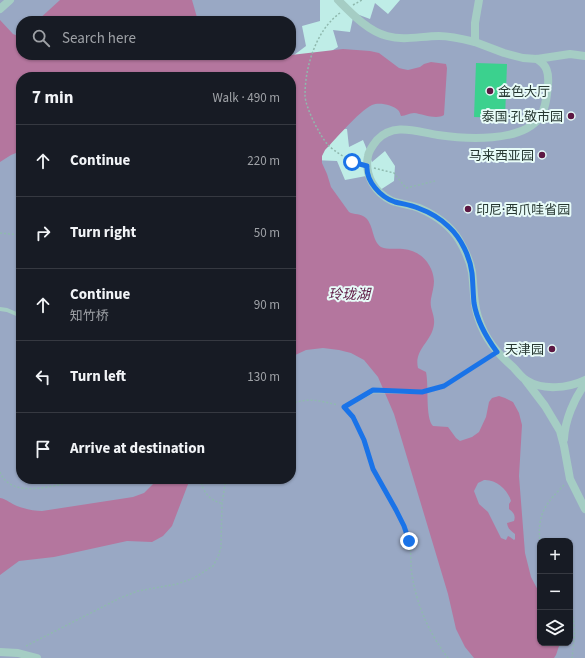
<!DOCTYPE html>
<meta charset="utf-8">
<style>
:root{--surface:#171b24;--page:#20242c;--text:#f1f3f6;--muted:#9ea1a6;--line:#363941}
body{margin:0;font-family:"Source Sans 3","Noto Sans SC",sans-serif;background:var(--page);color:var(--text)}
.controls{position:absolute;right:12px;bottom:12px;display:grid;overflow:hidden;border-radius:8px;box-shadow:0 1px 3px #0004}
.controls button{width:36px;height:36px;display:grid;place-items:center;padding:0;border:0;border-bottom:1px solid var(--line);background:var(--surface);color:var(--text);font:20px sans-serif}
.stop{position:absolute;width:12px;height:12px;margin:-9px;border:3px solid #1a73e8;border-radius:50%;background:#fff}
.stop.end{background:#1a73e8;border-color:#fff;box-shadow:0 1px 4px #0008}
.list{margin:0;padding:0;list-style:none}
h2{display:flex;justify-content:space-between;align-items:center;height:52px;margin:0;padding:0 16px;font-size:17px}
h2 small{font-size:13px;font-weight:400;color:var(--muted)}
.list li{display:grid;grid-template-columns:26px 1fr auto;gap:12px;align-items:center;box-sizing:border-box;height:72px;padding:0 16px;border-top:1px solid var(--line)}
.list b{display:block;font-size:15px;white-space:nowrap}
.list p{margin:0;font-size:13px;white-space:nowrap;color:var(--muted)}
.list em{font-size:13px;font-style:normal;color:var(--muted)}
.icon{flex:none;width:22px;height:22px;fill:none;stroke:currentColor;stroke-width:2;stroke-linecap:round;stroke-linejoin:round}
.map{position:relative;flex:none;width:585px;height:658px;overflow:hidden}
.search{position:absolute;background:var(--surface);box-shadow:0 1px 3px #0004;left:16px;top:16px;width:280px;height:44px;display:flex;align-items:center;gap:10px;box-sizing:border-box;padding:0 14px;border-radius:16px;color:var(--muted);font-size:15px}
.panel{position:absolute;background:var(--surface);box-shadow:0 1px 3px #0004;left:16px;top:72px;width:280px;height:412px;border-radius:16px}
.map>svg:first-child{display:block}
.green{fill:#99a8c4;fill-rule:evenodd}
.plaza{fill:#bfede7}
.water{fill:#b4769e;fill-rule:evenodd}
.building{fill:#3bd18e}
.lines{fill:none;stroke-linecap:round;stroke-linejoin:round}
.path{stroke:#8fb9ae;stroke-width:1.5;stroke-dasharray:2 2;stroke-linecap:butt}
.service{stroke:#a5cdc4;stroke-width:4}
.minor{stroke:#a5cdc4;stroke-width:8}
.route{stroke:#1a73e8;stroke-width:5}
.poi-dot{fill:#5d1843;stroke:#e7fbf8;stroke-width:1.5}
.labels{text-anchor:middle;stroke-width:4;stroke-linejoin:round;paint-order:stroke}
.poi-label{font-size:13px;fill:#273832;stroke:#e7fbf8;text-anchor:end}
.water-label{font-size:14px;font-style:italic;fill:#5d1843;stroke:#e7fbf8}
</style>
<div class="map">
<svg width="585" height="658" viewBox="0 0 585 658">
<rect width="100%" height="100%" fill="#daf4f0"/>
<!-- green -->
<path class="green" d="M0 0H585V658H0ZM21 21H291V55H21ZM21 77H291V479H21ZM540 541H570V643H540Z"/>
<!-- plaza -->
<path class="plaza" d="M320 0H400L388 14 375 3 370 19 354 13 350 32 333 30 338 47 323 56 327 128 347 129 349 147 363 140 372 162 385 151 395 166 394 181 377 192 366 176 345 180 337 161 313 160 291 89 298 81 286 61 306 46 302 26 320 21Z"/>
<!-- water -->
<g class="water">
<path d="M60 0H192L198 21H37Z"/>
<path d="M0 20 13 34 18 36 21 34V55H291L343 49 370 51 379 53 399 68 403 69 408 70 420 67 424 64 431 62 446 64 447 68 444 115C436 120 423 114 414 113 409 113 406 116 401 116 400 114 400 112 398 110 393 105 379 102 372 105 358 112 336 139 325 150L322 156V163L327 174 331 187 349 212C354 215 361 213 366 218 374 226 372 241 381 247 388 250 396 248 403 249 420 250 433 264 434 281 434 287 432 293 431 299 429 311 437 315 433 329 429 343 414 351 418 368L426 372C429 386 425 418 433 426L448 427 456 438 460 441 472 437 479 432 486 417 489 402 492 398 499 396 505 398 513 402 519 413 522 425 519 476 525 553 531 577 540 594V643H560L556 655 554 658H474L465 647 456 629 448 594 394 414 378 377 364 360 351 353 339 350 323 348 306 350 291 357V77H21V151L11 155 0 162ZM484 480C496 479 508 490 511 501L509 504V509C513 512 516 515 514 521L507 523C508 529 510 530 515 534V539L514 540 510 537 508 536 506 540 501 538 488 512 479 504 474 491 478 483Z"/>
<path d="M158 479H190L172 526 163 536 152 542 127 541 54 557 19 561 0 575V498C7 499 11 504 17 506 25 509 34 511 42 511L133 497 144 493Z"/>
</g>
<!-- building -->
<path class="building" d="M476 63 507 64 505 118 474 117Z"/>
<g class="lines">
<!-- path -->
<g class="path">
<path d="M353 5 362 0"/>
<path d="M340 13C316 30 305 67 305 95 305 107 320 136 328 145 335 152 350 161 359 164"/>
<path d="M374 168 394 173 406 188 435 181"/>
<path d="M0 233 21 235"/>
<path d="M291 404C309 397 320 401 338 405"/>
<path d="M348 411C363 430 364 448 373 469 383 493 401 514 408 539 412 551 410 563 412 575 417 606 429 633 448 658"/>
<path d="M0 472C1 475 3 478 5 480 22 498 63 483 84 479"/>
<path d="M200 479C203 491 209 501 222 503"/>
<path d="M540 543C537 514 545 504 565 484"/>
<path d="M570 609C577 625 574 641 572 658"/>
<path d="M26 646 120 598 138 591 177 584 194 578 213 566 218 557 221 547 222 503 226 479"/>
</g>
<!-- service -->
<g class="service">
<path d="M0 309 7 310 21 316"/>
<path d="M344 407 373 391 422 392 444 386 497 352"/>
</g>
<!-- minor -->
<g class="minor">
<path d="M338 0C352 14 368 31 387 36 404 41 421 36 439 36 451 36 463 39 475 42"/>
<path d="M479 0 475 23V42L504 53 523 58 537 59 570 54 585 56"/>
<path d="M0 9 10 0"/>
<path d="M537 59C547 65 549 73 548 85 547 95 546 108 540 117 522 143 465 139 438 135 417 132 394 122 377 140 373 145 369 150 368 156 364 175 375 193 392 201 401 204 411 205 419 208 435 215 450 225 459 240 465 250 470 261 472 272 474 287 473 302 478 317 485 339 496 352 513 367 517 371 521 377 526 380 543 391 568 388 585 380"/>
<path d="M526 381 545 406 560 431 564 446 570 479 585 509"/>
<path d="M564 439C565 420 574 399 585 384"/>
<path d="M0 652 18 653 37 658"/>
</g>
</g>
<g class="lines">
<!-- route -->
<path class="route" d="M352 162 367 166C366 181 380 197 395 202 403 204 411 205 418 208 429 212 441 219 449 227 461 238 470 257 472 273 473 283 473 293 474 303 477 321 486 337 497 352L444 386 422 392 373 390 344 407 353 417 364 440 373 469 396 510 404 526 409 541"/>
</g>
<!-- markers -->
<g class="poi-dot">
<circle cx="490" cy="91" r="4"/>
<circle cx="571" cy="116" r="4"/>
<circle cx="542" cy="155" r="4"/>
<circle cx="468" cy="209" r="4"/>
<circle cx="552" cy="349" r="4"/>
</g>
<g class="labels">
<!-- poi labels -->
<g class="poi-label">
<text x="498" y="96" text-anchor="start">金色大厅</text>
<text x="563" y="121">泰国·孔敬市园</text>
<text x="534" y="160">马来西亚园</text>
<text x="476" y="214" text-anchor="start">印尼·西爪哇省园</text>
<text x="544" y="354">天津园</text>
</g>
<!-- water labels -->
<g class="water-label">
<text x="349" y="299">玲珑湖</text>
</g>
</g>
</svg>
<div class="controls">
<button>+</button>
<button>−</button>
<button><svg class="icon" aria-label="layers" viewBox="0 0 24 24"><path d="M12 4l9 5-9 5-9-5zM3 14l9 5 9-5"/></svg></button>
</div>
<div class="stop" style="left:352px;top:162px"></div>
<div class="stop end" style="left:409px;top:541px"></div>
<div class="search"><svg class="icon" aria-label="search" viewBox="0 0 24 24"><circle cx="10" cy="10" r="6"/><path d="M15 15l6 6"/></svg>Search here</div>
<section class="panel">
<h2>7 min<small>Walk · 490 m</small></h2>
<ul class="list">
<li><svg class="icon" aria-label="ahead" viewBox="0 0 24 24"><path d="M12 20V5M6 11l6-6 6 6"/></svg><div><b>Continue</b></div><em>220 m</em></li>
<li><svg class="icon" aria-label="right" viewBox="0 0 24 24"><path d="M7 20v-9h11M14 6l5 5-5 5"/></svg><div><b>Turn right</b></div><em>50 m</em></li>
<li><svg class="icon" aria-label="ahead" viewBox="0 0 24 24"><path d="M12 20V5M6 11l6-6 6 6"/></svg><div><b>Continue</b><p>知竹桥</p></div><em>90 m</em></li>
<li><svg class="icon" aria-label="left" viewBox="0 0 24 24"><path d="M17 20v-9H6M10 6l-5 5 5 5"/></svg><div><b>Turn left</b></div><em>130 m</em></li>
<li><svg class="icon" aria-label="arrive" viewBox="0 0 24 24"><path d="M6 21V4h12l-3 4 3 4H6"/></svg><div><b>Arrive at destination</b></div></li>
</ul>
</section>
</div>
